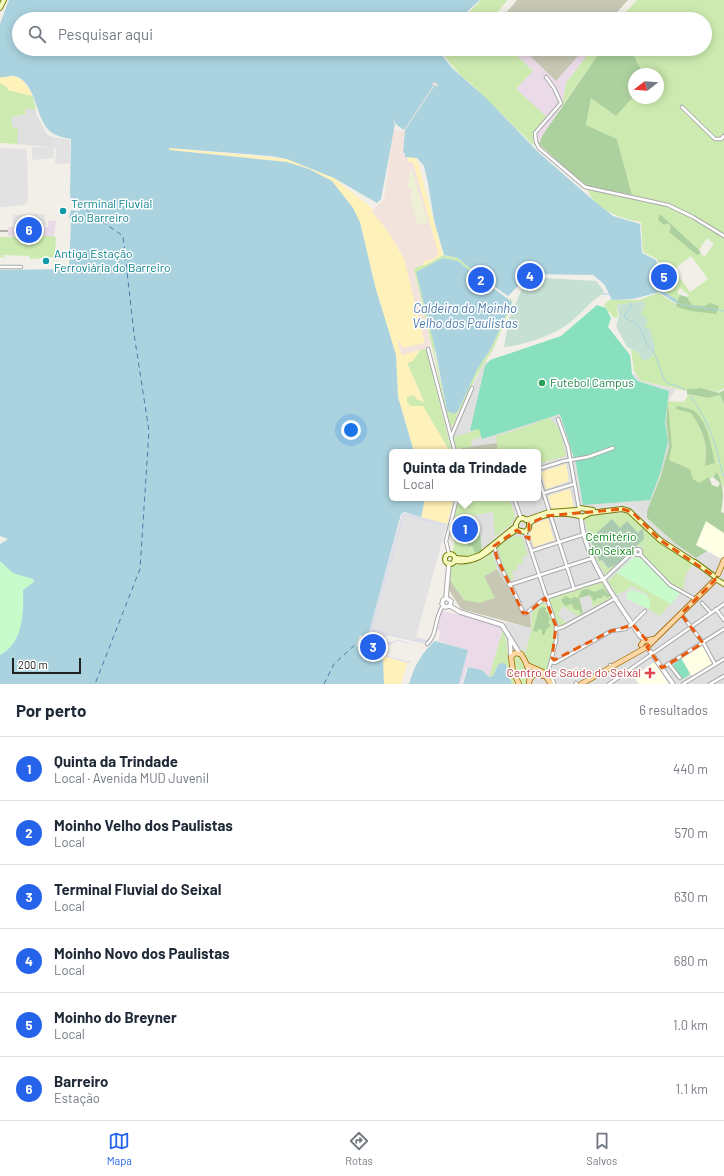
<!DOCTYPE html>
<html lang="pt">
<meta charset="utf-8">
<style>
:root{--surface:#fff;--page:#f2f2f3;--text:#1f2937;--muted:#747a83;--line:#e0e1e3;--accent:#2563eb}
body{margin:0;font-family:Barlow,sans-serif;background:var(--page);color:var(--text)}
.compass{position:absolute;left:628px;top:68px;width:36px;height:36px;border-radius:50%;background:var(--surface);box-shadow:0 2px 10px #0003;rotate:253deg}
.scale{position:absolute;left:12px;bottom:10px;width:69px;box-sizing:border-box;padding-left:4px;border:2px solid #222;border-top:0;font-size:11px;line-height:14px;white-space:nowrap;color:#222;-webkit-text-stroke:3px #fff;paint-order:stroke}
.you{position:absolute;left:351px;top:430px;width:14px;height:14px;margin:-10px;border:3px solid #fff;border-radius:50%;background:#1a73e8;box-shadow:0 0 0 6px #1a73e833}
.badge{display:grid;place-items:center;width:26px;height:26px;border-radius:50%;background:var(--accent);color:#fff;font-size:13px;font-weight:700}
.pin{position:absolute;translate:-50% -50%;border:2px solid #fff;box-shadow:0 1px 4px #0006}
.popup{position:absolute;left:389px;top:449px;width:152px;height:52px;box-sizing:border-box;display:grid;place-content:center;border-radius:6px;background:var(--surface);filter:drop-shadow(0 1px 3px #0005);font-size:13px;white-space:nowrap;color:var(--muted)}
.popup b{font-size:15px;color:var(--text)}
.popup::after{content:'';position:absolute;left:50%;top:100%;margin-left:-8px;border:8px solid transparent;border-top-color:var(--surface)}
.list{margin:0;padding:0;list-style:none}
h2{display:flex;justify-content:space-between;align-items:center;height:52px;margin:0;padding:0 16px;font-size:17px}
h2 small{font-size:13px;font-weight:400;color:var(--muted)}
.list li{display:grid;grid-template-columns:26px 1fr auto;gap:12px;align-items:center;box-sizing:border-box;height:64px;padding:0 16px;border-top:1px solid var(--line)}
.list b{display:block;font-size:15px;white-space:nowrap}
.list p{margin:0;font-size:13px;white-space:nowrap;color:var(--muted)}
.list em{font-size:13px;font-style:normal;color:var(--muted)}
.icon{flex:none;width:22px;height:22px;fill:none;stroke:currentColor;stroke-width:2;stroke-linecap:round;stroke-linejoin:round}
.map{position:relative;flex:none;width:724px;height:684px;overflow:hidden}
.search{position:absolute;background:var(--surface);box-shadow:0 2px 10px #0003;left:12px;right:12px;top:12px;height:44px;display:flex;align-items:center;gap:10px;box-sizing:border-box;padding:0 14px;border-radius:22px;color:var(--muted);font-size:15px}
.sheet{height:436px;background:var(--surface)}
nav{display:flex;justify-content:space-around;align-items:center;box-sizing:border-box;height:56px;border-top:1px solid var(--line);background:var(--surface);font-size:11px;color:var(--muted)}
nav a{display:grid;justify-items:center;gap:2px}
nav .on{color:var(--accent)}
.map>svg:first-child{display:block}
.residential{fill:#e0dfdf}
.industrial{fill:#ebdbe8}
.education{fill:#ffffe5}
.military{fill:#f3e3dd}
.construction{fill:#c7c7b4}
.farmland{fill:#eef0d5}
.grass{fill:#cdebb0;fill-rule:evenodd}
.forest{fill:#add19e}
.wetland{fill:#c6e0d4}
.sand{fill:#fff1ba}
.cemetery{fill:#aacbaf}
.park{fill:#c8facc}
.pitch{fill:#88e0be}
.parking{fill:#e2e2e2}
.plaza{fill:#dddde8}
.water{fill:#aad3df}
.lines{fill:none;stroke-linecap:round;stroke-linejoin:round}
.stream{stroke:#aad3df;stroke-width:1}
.ferry{stroke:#4a7aab;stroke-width:1;stroke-dasharray:5 4;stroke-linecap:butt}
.minor-casing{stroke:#a9a9a9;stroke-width:4.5}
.tertiary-casing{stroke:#a9a9a9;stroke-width:5.5}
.secondary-casing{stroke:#707d05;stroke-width:6}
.primary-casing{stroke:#a06b00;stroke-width:6}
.minor{stroke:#fff;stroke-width:2.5}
.tertiary{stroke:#fff;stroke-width:3.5}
.secondary{stroke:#f7fabf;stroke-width:4}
.primary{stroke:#fcd6a4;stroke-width:4.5}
.rail{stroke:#707070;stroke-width:1;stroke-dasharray:8 8;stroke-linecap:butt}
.marked{fill:none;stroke:#e8590c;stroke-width:3;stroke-dasharray:8 5;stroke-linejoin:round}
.culture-dot{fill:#0f9aa8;stroke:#fff;stroke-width:1.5}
.leisure-dot{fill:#2e9e5b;stroke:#fff;stroke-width:1.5}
.health-dot{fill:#e0444e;stroke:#fff;stroke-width:1.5}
.labels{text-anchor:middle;stroke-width:3;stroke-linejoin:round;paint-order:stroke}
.culture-label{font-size:12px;fill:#0d838f;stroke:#fff;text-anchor:start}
.leisure-label{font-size:12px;fill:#27864d;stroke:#fff;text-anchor:start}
.park-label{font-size:12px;fill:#0c8416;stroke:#fff}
.health-label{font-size:12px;fill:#be3a42;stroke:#fff;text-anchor:end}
.water-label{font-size:13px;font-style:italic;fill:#4a7aab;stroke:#fff}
</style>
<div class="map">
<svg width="724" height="684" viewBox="0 0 724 684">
<rect width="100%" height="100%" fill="#f2efe9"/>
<!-- residential -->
<g class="residential">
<path d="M25 109H34L46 133 49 136 55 137H52L51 147 17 144V129H13L11 117 26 114Z"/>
<path d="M485 361 489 363 629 375 635 374 643 382 676 389 668 401 666 421 669 448 647 518 676 544 696 558 724 533V684H515L509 668 508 645 503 629 506 622 531 628 530 615H522L516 600 489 555 484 559 480 531 475 528 465 537 460 531 457 518 493 512 515 516 509 498H538V452H452L446 426 451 425 456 420 457 414 463 406Z"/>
</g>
<!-- industrial -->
<g class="industrial">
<path d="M510 49H592L566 83 562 106 542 136 539 144 535 145 533 134 545 116 516 89 533 71Z"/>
<path d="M48 221H56L54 237 50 236H8V227H48Z"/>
<path d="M442 611 483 620 499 626 503 629 489 677 482 670 467 667 462 684H459L468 650 438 641 441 631 437 630Z"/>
</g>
<!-- education -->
<g class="education">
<path d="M706 521 724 533V555L722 559 696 545Z"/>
<path d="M702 645 712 664 692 676 681 658Z"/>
<path d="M654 662 669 684H639L634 677Z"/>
</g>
<!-- military -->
<path class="military" d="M434 81 438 84 437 87 435 86 404 131 406 132 403 153 416 158 443 255 423 266 414 268 432 347 402 355 395 336 371 211 384 200 393 130 403 131Z"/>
<!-- construction -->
<g class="construction">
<path d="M517 0H628L611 19H501Z"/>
<path d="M523 49H584L556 81Z"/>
<path d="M497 443 498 452H462L461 448Z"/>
<path d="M497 569 516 600 522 615H530L531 628 461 609 449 590 450 580 464 600 494 598 484 576Z"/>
</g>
<!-- farmland -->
<path class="farmland" d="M411 168 428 223 418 225 411 199 412 189 407 188Z"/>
<!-- grass -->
<g class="grass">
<path d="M481 0H508L491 19H463Z"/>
<path d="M637 0H724V234L669 203 632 195 617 139 586 125 591 97 616 116 634 96V98H658V74H643L633 54 600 52 562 106 566 83 592 49H705V19H619Z"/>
<path d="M438 49H510L533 71 516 89 546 116 533 134 534 146 468 81 464 79Z"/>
<path d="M0 83 7 87 8 90 33 96 36 112 34 109H25L26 114 11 117 13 128H18L17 144 0 143Z"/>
<path d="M589 189 658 203 690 217 724 238V388L717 392 702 388 687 389V391L641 381 634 371 631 349 639 353 644 328 639 315 620 304 617 306 618 317 614 318 604 305 609 300H639L658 293 676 304 677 307 705 306 692 305 687 297 689 295 680 288 677 292 680 295 678 301 665 292 674 289 670 278V271L663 273 657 259 643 252 641 222C622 219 595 210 588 191ZM660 214 699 250 707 238 714 244 704 257 701 253 697 255ZM691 256 708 279 690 292 674 269Z"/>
<path d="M49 236 56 237 55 257 30 259V256L2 255 6 258 0 257V237Z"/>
<path d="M443 255 458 258 471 268 469 270 458 261 443 258 433 264 435 354 447 411H458L477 370 491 348 512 302 504 296 513 301 494 348 476 377 463 406 457 414 455 424 451 426 448 423 433 351 414 268 432 262Z"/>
<path d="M426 349 452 452H450L423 406H410L407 402 406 397 414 395 424 401 407 363 413 360 420 350Z"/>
<path d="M688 395 708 398 720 395 724 404V488L717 472 713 477 699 484 693 479 689 469 669 460 672 446 668 401 684 402ZM691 409C707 421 709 445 714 463L705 466C708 443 704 433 691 413Z"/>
<path d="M480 409 483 436 471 440 472 447 461 448 462 452H457L454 437 474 431Z"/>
<path d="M549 417 559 428 566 456 538 464V452H498L496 436 531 425Z"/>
<path d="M459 498H509L515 516 511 525 495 536 493 512 457 518 460 531 463 534 468 546H472L477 554C467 556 460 559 453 552L456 521 454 520Z"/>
<path d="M624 513 633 515 659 541 693 565 686 574 683 591 666 581 643 555 642 548 644 543 641 547 637 545 644 539 643 528 638 533 620 528 612 520 594 549 596 556 608 568 617 564 605 575 594 554 584 518 591 514V516Z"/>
<path d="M515 536 522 537 528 555 522 557 523 564 517 565 518 569 512 571 514 579 509 580 501 562 497 546Z"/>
<path d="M491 552H492L497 569 484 576 495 598 479 603 464 600 450 580V567C463 562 483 566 491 552Z"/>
<path d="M617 573 649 591 658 575 670 586 681 592 660 616 642 605 648 594 631 586 626 591 621 592 617 595 608 581Z"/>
<path d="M602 582 611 595V598L593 607 590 595 579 598 583 613 578 616 563 606 558 615 566 623 562 626 558 624 549 599Z"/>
<path d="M544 602C552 614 557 631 553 645 551 654 547 662 547 672H545L540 668 530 665 520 651 522 650 525 653 526 651 531 632 532 612Z"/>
<path d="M503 629C510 648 506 666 515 684H512L507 672 506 664 498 665 493 676 489 677Z"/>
<path d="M514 655 520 656C526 665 528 673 527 684H520L515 676 513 656Z"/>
</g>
<!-- forest -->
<g class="forest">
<path d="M600 52 633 54 643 74H634V96L616 116 591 98 586 125 617 139 632 195 591 187 581 182 539 144 542 136Z"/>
<path d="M660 214 699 250 701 253 697 255 669 232 671 227 668 223 664 225 658 220Z"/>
<path d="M680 295 687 297 692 305 705 306 710 303 719 306 716 314 691 311 677 307 676 304Z"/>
<path d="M701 388 719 393 724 390V404L720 395 708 398 687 394V389Z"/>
<path d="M668 401 672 446 669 460 690 469 693 479 699 483 709 477 712 485 718 487 720 483 713 477 717 472C724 486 724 496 721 512L724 513V533L706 521 696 545 707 551 696 558 676 544 647 518V511L660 478 669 446 666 421Z"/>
<path d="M677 406C682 407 688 408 693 410 707 419 712 448 715 463L705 466C708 443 704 433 691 413L676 409Z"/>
<path d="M475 528 480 531 482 551 476 554 472 546H468L465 537Z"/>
<path d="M603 588 610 595 608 598 604 595 602 598H597L594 602 590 595 579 598 583 613 581 614 579 610 574 609 572 604 565 606 561 600 566 596 571 599 574 597 578 598 582 590 587 589 595 592Z"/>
<path d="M542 607 546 608 545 611 548 613 550 620 548 622 551 626 547 629 544 635H542V630L538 629 537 632 533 631 539 609Z"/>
</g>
<!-- wetland -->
<g class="wetland">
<path d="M527 277 596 281 604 291C602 296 597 297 593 301 584 309 576 319 565 326 551 336 521 346 504 347L509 319Z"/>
<path d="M643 301 645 303 643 311 640 315 646 316 647 324 645 328 650 329 655 349 650 359 642 360 639 353 627 347 616 326 619 316 617 305Z"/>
</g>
<!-- sand -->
<g class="sand">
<path d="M13 76 23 80 33 96 8 90 7 87 0 83V77Z"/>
<path d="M169 148 287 159 334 178 373 209 371 211 387 230 404 258 424 340V343L403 348 396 338 402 355 420 350 413 361 407 363 424 402 416 399 414 395 407 397V402L410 406H423L450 452H414L398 397 396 356 375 286 360 222 332 182 309 169 287 162 169 150Z"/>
<path d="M408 157 416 158 418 162 443 255 423 266 424 261 433 259 437 256 438 252 413 162H408Z"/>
<path d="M566 464 569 481 546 489 541 472Z"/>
<path d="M570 489 574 508 552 509 548 496Z"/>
<path d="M425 498H454L447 524 421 517Z"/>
<path d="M548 519 554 540 534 547 530 534 534 524Z"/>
<path d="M383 656 407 663 401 684H377L381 658Z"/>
</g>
<!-- cemetery -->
<path class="cemetery" d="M612 519 620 528 627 521 638 533 643 528 644 539 617 564 608 568 602 560 599 561 590 539Z"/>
<!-- park -->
<g class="park">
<path d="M0 550C8 556 26 568 31 576 45 600 11 660 0 684Z"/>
<path d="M636 557 641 558 666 584 681 592 671 604 617 573 631 559Z"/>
<path d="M631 590 645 594 650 601V608H646L627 599V594Z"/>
</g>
<!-- pitch -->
<g class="pitch">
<path d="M597 305 606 308 611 318 608 327 630 355 632 374 637 381 669 391 665 422 668 442 660 474 650 500 583 505 576 464 560 414 482 439 479 429 470 431 485 366 490 360 561 336Z"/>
<path d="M681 658 690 674 685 678 682 679 673 665Z"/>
</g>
<!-- parking -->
<g class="parking">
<path d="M52 137 70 140V163L55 164 56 149 51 147Z"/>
<path d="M32 147H53L54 158 32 160Z"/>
<path d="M0 148 24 149 27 151 28 200 25 205 0 207Z"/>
<path d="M44 214 46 224 44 225H14L13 222H12L13 215Z"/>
<path d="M624 504 635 507 663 536 662 537 631 508 623 506 591 509V507Z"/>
<path d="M404 516 446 527 415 640 373 628 391 563H393L392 560Z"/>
</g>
<!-- plaza -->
<path class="plaza" d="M406 513 447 524 446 527 404 516 393 557 394 558 392 560 393 563H391L373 628 415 640 416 637 426 640 431 637 427 642 422 643 386 635 385 643 399 640 417 645 398 641 382 648 384 655 406 661H411L409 663 364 650 365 648 379 652 381 647 366 643 402 514Z"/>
<!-- water -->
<g class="water">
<path d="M9 0H480L459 19H19V49H437L452 68 487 99 538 152 593 200 613 216 640 224 642 253 656 260 660 275 657 277 661 290 677 300 676 303 659 292 633 299 612 300 604 284 593 275 524 274 518 286 508 296 482 278 458 258 444 255 434 220 428 183 424 166 417 158 405 157V153H403L405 130 435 85 437 87 438 85 434 82 432 84 434 85 404 130 398 126 392 119 395 124 381 199 377 203 334 178 287 159 271 156 169 148V150L287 162 309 169 332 181 353 208 360 222 375 286 396 355 398 397 414 452H392V498L425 499 421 517 405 512 401 514 367 640 361 638 362 636 360 635 356 646 359 647 360 644 365 646 364 652 383 659 384 684H0V655C23 644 24 612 23 590L34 582 33 579 13 573 0 561V544L8 539 0 536V270L67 269 69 271 71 220 69 218 71 210 80 211V201H71L70 193 71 139C66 138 60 137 56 135 33 125 40 84 15 76 10 75 5 78 0 77V24Z"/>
<path d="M443 258 458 261 469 270 476 280 493 288 512 302 491 348 477 370 458 411 454 414 447 411 435 348 416 272Z"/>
<path d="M435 641 468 650 459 684H409C414 667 421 653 435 641Z"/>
<path d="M501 663 506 664 507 672 512 684H463L468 667 482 670 489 677 493 676 498 665Z"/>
</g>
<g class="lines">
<!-- stream -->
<g class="stream">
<path d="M602 294H609"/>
<path d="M669 298 682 305 724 311"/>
<path d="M631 303V308L624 315 625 318 637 324 642 332 647 345 653 350 665 381C671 386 679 385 685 390"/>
<path d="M690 396C705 415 715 439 720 463"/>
<path d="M720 465 724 477"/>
</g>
<!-- ferry -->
<g class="ferry">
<path d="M80 206 123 236 134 334 149 431 140 569 95 684"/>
<path d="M324 684 334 664 357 643"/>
</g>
<defs>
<g id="minor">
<path d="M546 77 554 88 561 103 535 133 536 142 539 148 585 187 668 205 693 217 724 236"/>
<path d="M682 107 715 139H721L724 136"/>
<path d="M0 267H21"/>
<path d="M428 349 455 452"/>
<path d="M558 419 568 447 579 508"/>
<path d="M451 437 472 388"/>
<path d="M538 469 564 461 588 457 613 448"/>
<path d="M538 476 574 589"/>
<path d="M544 493 574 484"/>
<path d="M514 498 521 518"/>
<path d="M525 532 556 626V641L549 669 554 684"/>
<path d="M494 545C499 569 507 577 517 598 520 603 521 611 525 614L545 598 604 579 631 554 635 553"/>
<circle cx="638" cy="552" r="3"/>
<path d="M531 551 585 534"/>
<path d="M449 554 446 541 457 498"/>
<path d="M640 554 670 585 695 599"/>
<path d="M509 585 593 558"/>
<path d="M702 603 711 613"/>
<path d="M716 609 724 620"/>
<path d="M681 614 704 644 715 664"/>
<path d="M632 624 645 611"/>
<path d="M556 629 563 627 616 598"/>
<path d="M427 644C438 635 434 617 443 606"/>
<path d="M551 662 555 663 611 631 625 629 632 624"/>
<path d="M669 664 680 678"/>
<path d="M610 665 618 678"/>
<path d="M662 668 724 629"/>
<path d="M576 683 577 684"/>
<path d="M609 684 724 604"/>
<path d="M683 684 724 659"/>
<path d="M710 684 724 676"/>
</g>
<g id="tertiary">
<path d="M581 516C583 558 618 602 640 636L645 640"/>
<path d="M446 598 449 563"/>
<path d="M446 598 443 600 442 604 445 607 450 606"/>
<path d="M446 598 451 601 450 606"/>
<path d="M450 606 460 612 502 625 520 654"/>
<path d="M510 640 511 657"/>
<path d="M647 647 673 684"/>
</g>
<g id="secondary">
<path d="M0 8 4 0"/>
<path d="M578 514 577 511 580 508 593 510"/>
<path d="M526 520 549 512 577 510"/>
<path d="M529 524C540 512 567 512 582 517L590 513 622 509 629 511 660 540 697 564"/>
<path d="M516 528V524L519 519 523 518 527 520"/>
<path d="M517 530 525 532 529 528V524"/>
<circle cx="450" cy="559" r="5"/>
<path d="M455 558 468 559 480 555 516 526"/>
<path d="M454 561C486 565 493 541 517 530"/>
<path d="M695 562 714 576"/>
<path d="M717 580 724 584"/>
</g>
<g id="primary">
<path d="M718 574 724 560"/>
<path d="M641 645 644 641 654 639"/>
<path d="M527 665 543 672 551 684"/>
<path d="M530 679 535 673 543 676"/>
<path d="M519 684 513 672 511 657 515 653 521 654C527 663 531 673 529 684"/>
<path d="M581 684 647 647 715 580"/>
</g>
</defs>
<!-- minor casing -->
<use href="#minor" class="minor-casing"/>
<!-- tertiary casing -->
<use href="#tertiary" class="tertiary-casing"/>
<!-- secondary casing -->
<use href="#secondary" class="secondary-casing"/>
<!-- primary casing -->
<use href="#primary" class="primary-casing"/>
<!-- minor -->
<use href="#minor" class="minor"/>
<!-- tertiary -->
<use href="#tertiary" class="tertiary"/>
<!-- secondary -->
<use href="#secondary" class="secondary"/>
<!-- primary -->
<use href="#primary" class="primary"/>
<!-- rail -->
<path class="rail" d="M0 231H48"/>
</g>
<!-- marked area -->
<path class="marked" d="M622 509 632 512 660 540 714 576 715 580 681 614 703 643 662 668 647 647 650 644 633 625 611 631 554 660 552 658 556 626 545 598 528 613H523L497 558 494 546 517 530 529 539V524L546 516Z"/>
<!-- markers -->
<g class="culture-dot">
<circle cx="63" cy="211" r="4"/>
<circle cx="46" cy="261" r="4"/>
</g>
<circle class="leisure-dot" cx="542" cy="383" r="4"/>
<path class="health-dot" d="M648 667h4v4h4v4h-4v4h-4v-4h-4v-4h4z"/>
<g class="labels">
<!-- culture labels -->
<g class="culture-label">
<text x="71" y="208">Terminal Fluvial<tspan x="71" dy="14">do Barreiro</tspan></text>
<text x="54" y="258">Antiga Estação<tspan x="54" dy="14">Ferroviária do Barreiro</tspan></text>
</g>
<!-- leisure labels -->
<g class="leisure-label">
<text x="550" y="387">Futebol Campus</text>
</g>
<!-- park labels -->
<g class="park-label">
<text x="611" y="541">Cemitério<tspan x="611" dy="14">do Seixal</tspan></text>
</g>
<!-- health labels -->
<g class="health-label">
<text x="641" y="677">Centro de Saúde do Seixal</text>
</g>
<!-- water labels -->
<g class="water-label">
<text x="465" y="313">Caldeira do Moinho<tspan x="465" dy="15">Velho dos Paulistas</tspan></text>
</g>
</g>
</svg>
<svg class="compass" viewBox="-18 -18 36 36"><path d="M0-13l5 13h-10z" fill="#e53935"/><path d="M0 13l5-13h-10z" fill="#747a83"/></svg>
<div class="scale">200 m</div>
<div class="you"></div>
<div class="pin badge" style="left:465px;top:529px">1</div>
<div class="popup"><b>Quinta da Trindade</b>Local</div>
<div class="pin badge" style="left:481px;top:280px">2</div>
<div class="pin badge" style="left:373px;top:647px">3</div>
<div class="pin badge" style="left:530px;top:276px">4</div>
<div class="pin badge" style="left:664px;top:277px">5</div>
<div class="pin badge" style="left:29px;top:230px">6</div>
<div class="search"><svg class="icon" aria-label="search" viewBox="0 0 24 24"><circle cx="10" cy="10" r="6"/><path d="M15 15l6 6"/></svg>Pesquisar aqui</div>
</div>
<section class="sheet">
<h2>Por perto<small>6 resultados</small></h2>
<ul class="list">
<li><span class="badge">1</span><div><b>Quinta da Trindade</b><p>Local · Avenida MUD Juvenil</p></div><em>440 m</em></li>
<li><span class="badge">2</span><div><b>Moinho Velho dos Paulistas</b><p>Local</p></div><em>570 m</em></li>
<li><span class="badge">3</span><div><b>Terminal Fluvial do Seixal</b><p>Local</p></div><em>630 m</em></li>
<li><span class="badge">4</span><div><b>Moinho Novo dos Paulistas</b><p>Local</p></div><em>680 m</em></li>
<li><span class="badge">5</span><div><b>Moinho do Breyner</b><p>Local</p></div><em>1.0 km</em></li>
<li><span class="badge">6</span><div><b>Barreiro</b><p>Estação</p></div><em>1.1 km</em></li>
</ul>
</section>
<nav>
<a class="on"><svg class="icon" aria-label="map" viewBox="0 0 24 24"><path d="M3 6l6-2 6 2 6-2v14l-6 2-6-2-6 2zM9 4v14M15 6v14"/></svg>Mapa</a>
<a><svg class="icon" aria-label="directions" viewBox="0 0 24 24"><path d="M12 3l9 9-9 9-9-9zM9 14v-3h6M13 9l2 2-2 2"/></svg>Rotas</a>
<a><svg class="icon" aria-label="saved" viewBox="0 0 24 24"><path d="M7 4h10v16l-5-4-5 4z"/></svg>Salvos</a>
</nav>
